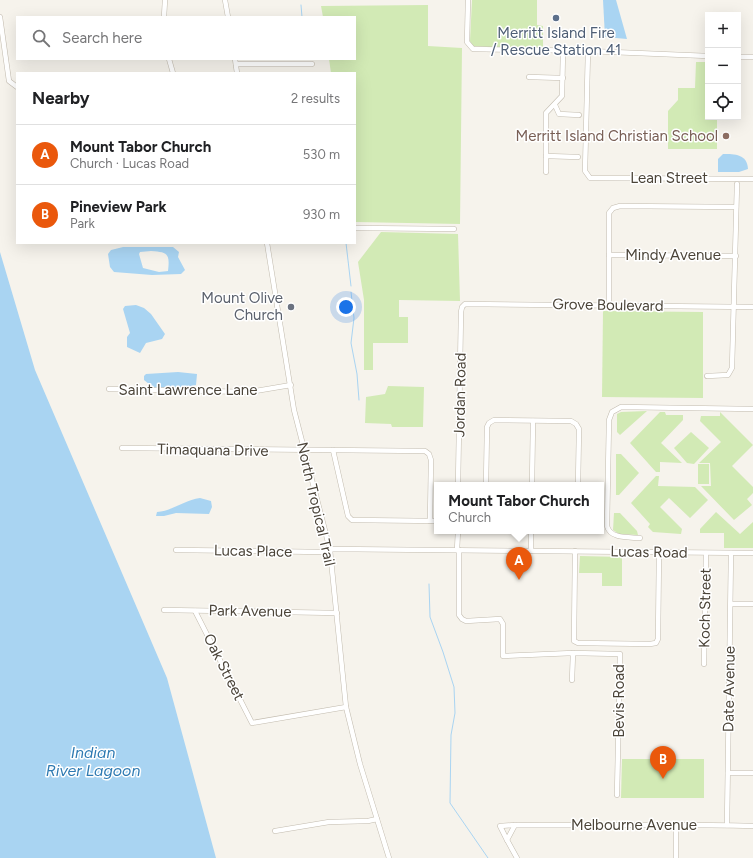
<!DOCTYPE html>
<meta charset="utf-8">
<style>
:root{--surface:#fff;--page:#f2f2f2;--text:#202124;--muted:#757577;--line:#e0e0e0;--accent:#ea580c}
body{margin:0;font-family:Figtree,sans-serif;background:var(--page);color:var(--text)}
.controls{position:absolute;right:12px;top:12px;display:grid;overflow:hidden;border-radius:0px;box-shadow:0 4px 16px #0002}
.controls button{width:36px;height:36px;display:grid;place-items:center;padding:0;border:0;border-bottom:1px solid var(--line);background:var(--surface);color:var(--text);font:20px sans-serif}
.you{position:absolute;left:346px;top:307px;width:14px;height:14px;margin:-10px;border:3px solid #fff;border-radius:50%;background:#1a73e8;box-shadow:0 0 0 6px #1a73e833}
.badge{display:grid;place-items:center;width:26px;height:26px;border-radius:50%;background:var(--accent);color:#fff;font-size:13px;font-weight:700}
.pin{position:absolute;translate:-50% -33px;filter:drop-shadow(0 1px 2px #0008)}
.pin::after{content:'';position:absolute;top:21px;width:14px;height:12px;background:inherit;clip-path:polygon(0 0,100% 0,50% 100%)}
.popup{position:absolute;left:434px;top:482px;width:170px;height:52px;box-sizing:border-box;display:grid;place-content:center;border-radius:0px;background:var(--surface);filter:drop-shadow(0 1px 3px #0005);font-size:13px;white-space:nowrap;color:var(--muted)}
.popup b{font-size:15px;color:var(--text)}
.popup::after{content:'';position:absolute;left:50%;top:100%;margin-left:-8px;border:8px solid transparent;border-top-color:var(--surface)}
.list{margin:0;padding:0;list-style:none}
h2{display:flex;justify-content:space-between;align-items:center;height:52px;margin:0;padding:0 16px;font-size:17px}
h2 small{font-size:13px;font-weight:400;color:var(--muted)}
.list li{display:grid;grid-template-columns:26px 1fr auto;gap:12px;align-items:center;box-sizing:border-box;height:60px;padding:0 16px;border-top:1px solid var(--line)}
.list b{display:block;font-size:15px;white-space:nowrap}
.list p{margin:0;font-size:13px;white-space:nowrap;color:var(--muted)}
.list em{font-size:13px;font-style:normal;color:var(--muted)}
.icon{flex:none;width:22px;height:22px;fill:none;stroke:currentColor;stroke-width:2;stroke-linecap:round;stroke-linejoin:round}
.map{position:relative;flex:none;width:753px;height:858px;overflow:hidden}
.search{position:absolute;background:var(--surface);box-shadow:0 4px 16px #0002;left:16px;top:16px;width:340px;height:44px;display:flex;align-items:center;gap:10px;box-sizing:border-box;padding:0 14px;border-radius:0px;color:var(--muted);font-size:15px}
.panel{position:absolute;background:var(--surface);box-shadow:0 4px 16px #0002;left:16px;top:72px;width:340px;height:172px;border-radius:0px}
.map>svg:first-child{display:block}
.green{fill:#d2eab5}
.water{fill:#a9d4f2;fill-rule:evenodd}
.lines{fill:none;stroke-linecap:round;stroke-linejoin:round}
.stream{stroke:#a9d4f2;stroke-width:1}
.minor-casing{stroke:#c2bbae;stroke-width:5.5}
.minor{stroke:#fff;stroke-width:4.5}
.service-dot{fill:#5c6f8a;stroke:#fff;stroke-width:1.5}
.education-dot{fill:#8d6e63;stroke:#fff;stroke-width:1.5}
.worship-dot{fill:#6b7280;stroke:#fff;stroke-width:1.5}
.labels{text-anchor:middle;stroke-width:3;stroke-linejoin:round;paint-order:stroke}
.service-label{font-size:15px;fill:#4e5e75;stroke:#fff}
.education-label{font-size:15px;fill:#785e54;stroke:#fff;text-anchor:end}
.street-label{font-size:15px;fill:#4b4439;stroke:#fff}
.worship-label{font-size:15px;fill:#5b616d;stroke:#fff;text-anchor:end}
.water-label{font-size:16px;font-style:italic;fill:#2e7ab2;stroke:#fff}
</style>
<div class="map">
<svg width="753" height="858" viewBox="0 0 753 858">
<rect width="100%" height="100%" fill="#f6f3ec"/>
<!-- green -->
<g class="green">
<path d="M472 0H537V25L543 26V50L472 46 470 41Z"/>
<path d="M428 5V46L462 48 460 224 355 222V73H331L329 59H355V17H323L321 6Z"/>
<path d="M696 62H708V117H717V149H668V111L678 100V88H695Z"/>
<path d="M381 232 458 234 460 301 399 300V317H408V343H373V370H364V300L358 262Z"/>
<path d="M603 311 703 312V398L602 397Z"/>
<path d="M388 386 424 387 423 427H392L391 424 365 423 366 397 385 394Z"/>
<path d="M647 411 620 435 617 432V414L621 412Z"/>
<path d="M660 412H665L666 415H683V420L661 443 682 463 660 462V472H656L630 443Z"/>
<path d="M720 412 753 445 732 466 753 487V493L747 499 752 505 734 520 701 486H711L710 463H699L721 442 700 421 701 416H720Z"/>
<path d="M691 432 709 448 694 464 687 463 674 448Z"/>
<path d="M616 454H621L639 473 619 495H616Z"/>
<rect x="698" y="464" width="11" height="20"/>
<path d="M656 476H659L658 486 695 487 708 500 690 518 669 498 660 507 682 529 681 534 653 532 648 527 650 524 631 503Z"/>
<path d="M716 512 740 534 753 522V548H724V533H700V529Z"/>
<path d="M614 513H620L637 531 638 535 619 534 613 530Z"/>
<path d="M580 556 622 557V586H602V573H579Z"/>
<path d="M622 759H704V798H621Z"/>
</g>
<!-- water -->
<g class="water">
<path d="M603 0H616L627 39 605 37Z"/>
<path d="M723 154C735 154 747 154 748 169L739 172H718V159Z"/>
<path d="M123 247H173L179 252 178 257 185 270 181 274 152 275 114 272 110 267 108 254 111 250ZM151 251C168 252 170 254 168 271L159 272 143 268 139 254 140 252Z"/>
<path d="M0 252 35 370 167 678 216 858H0Z"/>
<path d="M136 305 144 308 151 314 165 334 162 339 146 343 140 353 127 347V337L130 333 123 309 125 306Z"/>
<path d="M178 372 197 374 196 385 188 387 154 388 144 380V376L146 374Z"/>
<path d="M200 498 211 501 212 507 209 514 176 513 164 516H156L157 512C172 511 185 500 200 498Z"/>
</g>
<g class="lines">
<!-- stream -->
<g class="stream">
<path d="M301 5 302 17"/>
<path d="M346 243 351 286"/>
<path d="M351 292 354 318 351 343 357 374 359 400"/>
<path d="M429 584 430 617 443 652 454 687 455 713 451 735 450 803 488 858"/>
</g>
<defs>
<g id="minor">
<path d="M225 0 228 17"/>
<path d="M468 0 467 42 473 49 588 51 708 56"/>
<path d="M0 17 9 81 17 87"/>
<path d="M164 17 165 0"/>
<path d="M588 51 585 171 590 178 753 179"/>
<path d="M738 57H753"/>
<path d="M169 59 173 73"/>
<path d="M235 59 237 73"/>
<path d="M236 64H312"/>
<path d="M529 77 563 78"/>
<path d="M555 105 559 114 579 115"/>
<path d="M546 156 578 157"/>
<path d="M546 172V113L562 96 563 51"/>
<path d="M355 228 454 229"/>
<path d="M267 243 294 410 330 550 346 707 360 764 389 858"/>
<path d="M609 255 736 256"/>
<path d="M609 305V213L613 208 620 206 736 207"/>
<path d="M707 376 728 375 732 368 737 184"/>
<path d="M109 389 249 392 291 385"/>
<path d="M122 448 425 451 429 454 431 460 430 521"/>
<path d="M333 450 348 516 352 520 437 521"/>
<path d="M458 485 461 312 462 307 465 304 753 307"/>
<path d="M486 485 487 427 489 423 494 420 571 421 576 424 579 429 578 485"/>
<path d="M532 485 533 421"/>
<path d="M640 538C629 537 610 539 607 526L609 420 612 412 621 407 753 409"/>
<path d="M176 550 323 552 332 549 753 553"/>
<path d="M457 550 458 531"/>
<path d="M459 550V615L462 619 466 621 500 619 503 624V656L573 653 620 654 617 795"/>
<path d="M531 551V531"/>
<path d="M575 551 574 641 578 643 650 644 656 643 658 639 659 552"/>
<path d="M731 604H753"/>
<path d="M164 610 337 613"/>
<path d="M195 611 252 723 346 707"/>
<path d="M704 664 706 553"/>
<path d="M572 680 573 653"/>
<path d="M728 773H753"/>
<path d="M727 825 731 553"/>
<path d="M275 831 329 822 368 821 377 819"/>
<path d="M507 840 500 826 515 825"/>
<path d="M517 858 507 840 515 825C594 826 673 824 753 826"/>
<path d="M676 858V824"/>
</g>
</defs>
<!-- minor casing -->
<use href="#minor" class="minor-casing"/>
<!-- minor -->
<use href="#minor" class="minor"/>
</g>
<!-- markers -->
<circle class="service-dot" cx="556" cy="18" r="4"/>
<circle class="education-dot" cx="726" cy="136" r="4"/>
<circle class="worship-dot" cx="291" cy="307" r="4"/>
<g class="labels">
<!-- service labels -->
<g class="service-label">
<text x="556" y="38">Merritt Island Fire<tspan x="556" dy="17">/ Rescue Station 41</tspan></text>
</g>
<!-- education labels -->
<g class="education-label">
<text x="718" y="141">Merritt Island Christian School</text>
</g>
<!-- street labels -->
<g class="street-label">
<text x="669" y="183">Lean Street</text>
<text x="673" y="260">Mindy Avenue</text>
<text transform="translate(608 305) rotate(1)" y="5">Grove Boulevard</text>
<text x="188" y="395">Saint Lawrence Lane</text>
<text transform="translate(460 395) rotate(-89)" y="5">Jordan Road</text>
<text transform="translate(213 450) rotate(1)" y="5">Timaquana Drive</text>
<text transform="translate(316 504) rotate(77)" y="5">North Tropical Trail</text>
<text transform="translate(253 551) rotate(1)" y="5">Lucas Place</text>
<text transform="translate(649 552) rotate(1)" y="5">Lucas Road</text>
<text transform="translate(705 608) rotate(-89)" y="5">Koch Street</text>
<text transform="translate(250 611) rotate(1)" y="5">Park Avenue</text>
<text transform="translate(224 667) rotate(63)" y="5">Oak Street</text>
<text transform="translate(729 689) rotate(-89)" y="5">Date Avenue</text>
<text transform="translate(619 701) rotate(-90)" y="5">Bevis Road</text>
<text x="634" y="830">Melbourne Avenue</text>
</g>
<!-- worship labels -->
<g class="worship-label">
<text x="283" y="303">Mount Olive<tspan x="283" dy="17">Church</tspan></text>
</g>
<!-- water labels -->
<g class="water-label">
<text x="93" y="758">Indian<tspan x="93" dy="18">River Lagoon</tspan></text>
</g>
</g>
</svg>
<div class="controls">
<button>+</button>
<button>−</button>
<button><svg class="icon" aria-label="locate" viewBox="0 0 24 24"><circle cx="12" cy="12" r="6"/><path d="M12 2v4M12 18v4M2 12h4M18 12h4"/></svg></button>
</div>
<div class="you"></div>
<div class="pin badge" style="left:519px;top:580px">A</div>
<div class="popup"><b>Mount Tabor Church</b>Church</div>
<div class="pin badge" style="left:663px;top:779px">B</div>
<div class="search"><svg class="icon" aria-label="search" viewBox="0 0 24 24"><circle cx="10" cy="10" r="6"/><path d="M15 15l6 6"/></svg>Search here</div>
<section class="panel">
<h2>Nearby<small>2 results</small></h2>
<ul class="list">
<li><span class="badge">A</span><div><b>Mount Tabor Church</b><p>Church · Lucas Road</p></div><em>530 m</em></li>
<li><span class="badge">B</span><div><b>Pineview Park</b><p>Park</p></div><em>930 m</em></li>
</ul>
</section>
</div>
